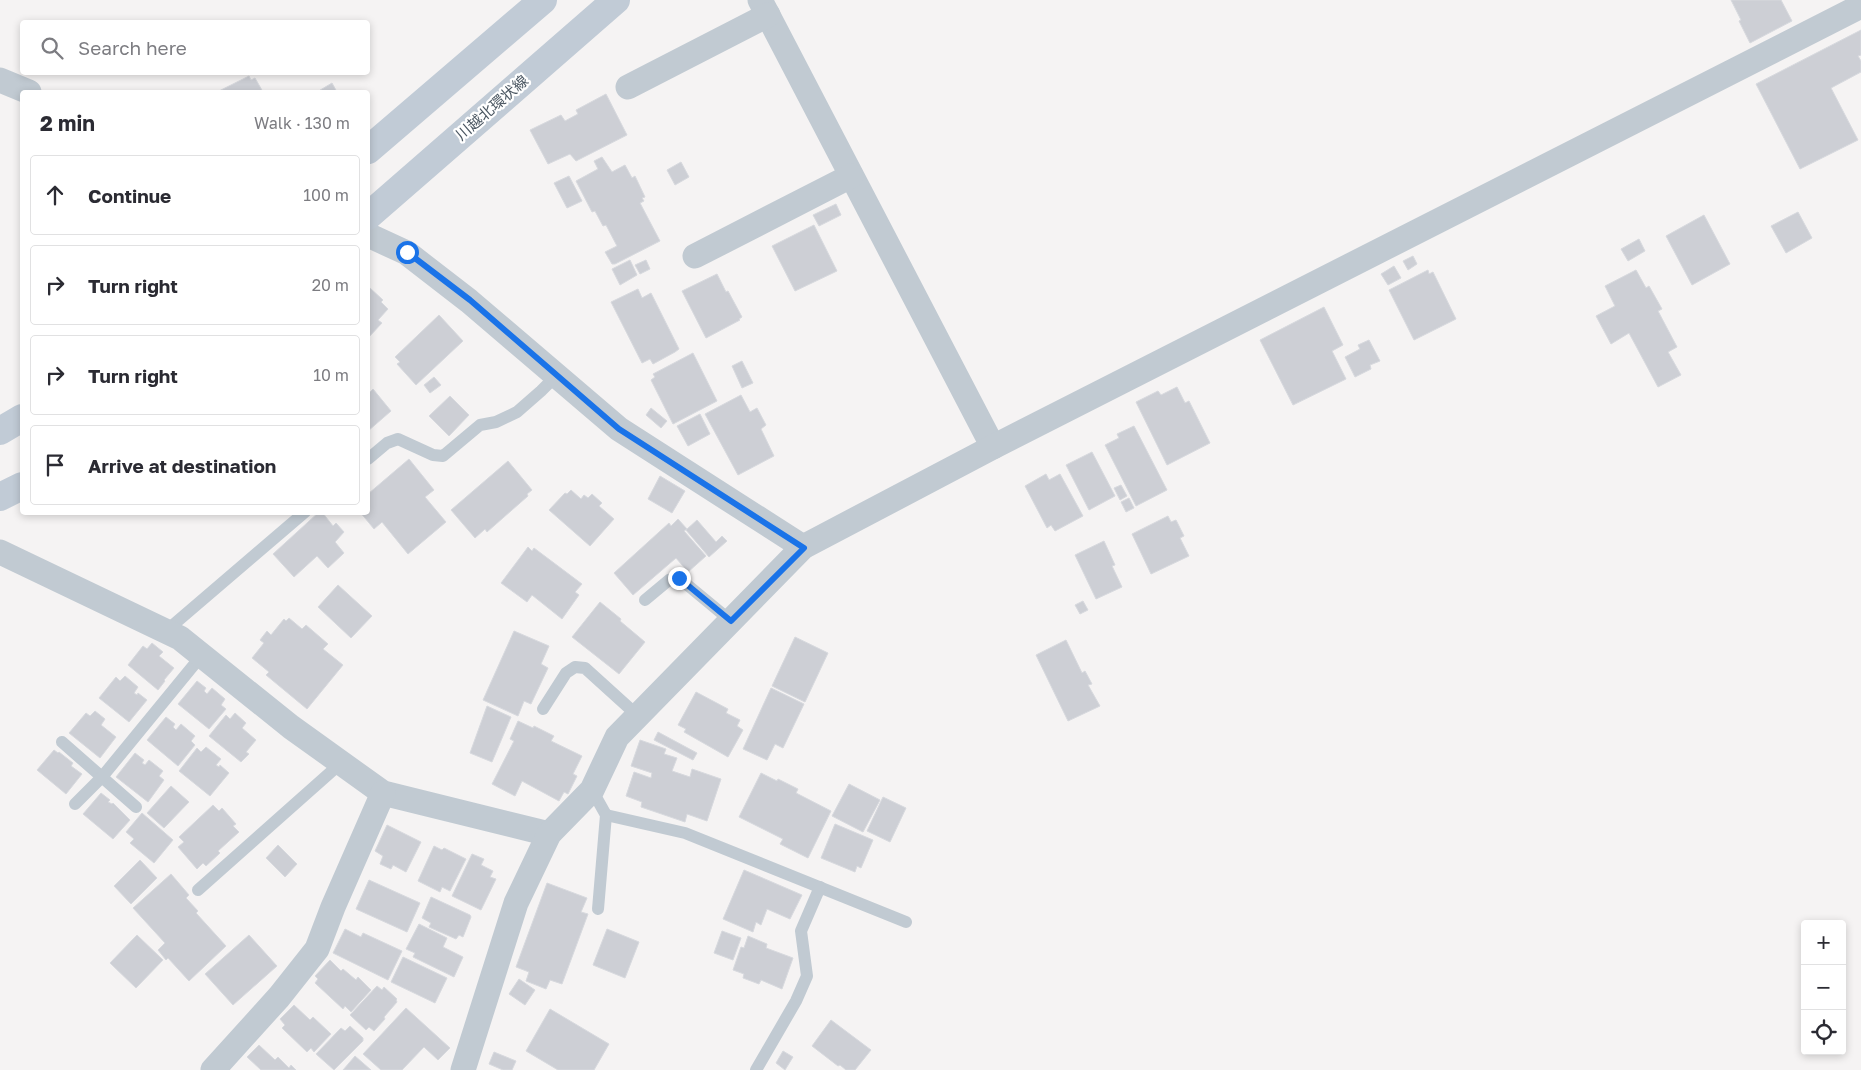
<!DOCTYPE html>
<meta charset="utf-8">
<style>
:root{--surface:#fff;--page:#f7f7f7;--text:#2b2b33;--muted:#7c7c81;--line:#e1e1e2}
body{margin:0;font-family:"Golos Text","Noto Sans JP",sans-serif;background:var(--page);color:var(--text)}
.controls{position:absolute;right:15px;bottom:15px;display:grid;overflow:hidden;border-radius:5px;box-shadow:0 2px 8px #0003}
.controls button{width:45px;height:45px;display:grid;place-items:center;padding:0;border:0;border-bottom:1px solid var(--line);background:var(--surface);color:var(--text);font:25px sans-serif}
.stop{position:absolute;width:15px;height:15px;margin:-11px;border:4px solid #1a73e8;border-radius:50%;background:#fff}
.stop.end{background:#1a73e8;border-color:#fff;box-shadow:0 1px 5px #0008}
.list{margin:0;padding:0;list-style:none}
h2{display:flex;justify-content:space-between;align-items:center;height:65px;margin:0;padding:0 20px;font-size:21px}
h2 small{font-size:16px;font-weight:400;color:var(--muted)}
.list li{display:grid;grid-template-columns:32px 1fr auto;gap:15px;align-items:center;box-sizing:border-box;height:80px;margin:0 10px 10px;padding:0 10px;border:1px solid var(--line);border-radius:5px}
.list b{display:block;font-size:19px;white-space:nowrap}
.list em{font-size:16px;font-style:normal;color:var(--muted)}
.icon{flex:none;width:28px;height:28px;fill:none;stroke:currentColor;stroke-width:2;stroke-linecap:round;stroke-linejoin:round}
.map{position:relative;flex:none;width:1861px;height:1070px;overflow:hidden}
.search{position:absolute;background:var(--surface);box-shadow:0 2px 8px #0003;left:20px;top:20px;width:350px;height:55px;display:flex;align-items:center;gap:12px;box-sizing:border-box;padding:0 18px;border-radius:5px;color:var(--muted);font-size:19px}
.panel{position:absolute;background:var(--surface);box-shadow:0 2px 8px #0003;left:20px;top:90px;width:350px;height:425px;border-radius:5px}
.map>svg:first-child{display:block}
.building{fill:#cdcfd5;stroke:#d7d9de}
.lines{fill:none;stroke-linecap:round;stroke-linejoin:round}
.lane{stroke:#c1cad2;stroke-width:12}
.street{stroke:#c1cad2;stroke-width:25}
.secondary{stroke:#c1cbd6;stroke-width:28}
.route{stroke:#1a73e8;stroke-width:6}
.labels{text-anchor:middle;stroke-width:4.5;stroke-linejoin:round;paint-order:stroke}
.street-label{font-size:15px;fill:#4a5661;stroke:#fff}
</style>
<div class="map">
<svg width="1861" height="1070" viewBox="0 0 1861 1070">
<rect width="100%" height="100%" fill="#f5f3f3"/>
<!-- building -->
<g class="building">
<path d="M1731 0H1781L1792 21 1750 43 1739 21 1741 20Z"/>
<path d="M1861 30V55L1858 56 1861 61V72L1831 88 1858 140 1800 169 1756 84Z"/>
<path d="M249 76 251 80 255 78 263 92H217Z"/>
<path d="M332 83 337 92H317Z"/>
<path d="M606 94 627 135 576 161 570 154 548 164 530 130 561 115 565 121 578 114 576 110Z"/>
<path d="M602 157 612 172 625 165 632 178 635 176 645 197 642 198 644 201 640 203 660 241 615 264H612L605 252 617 246 606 225 603 226 595 211 592 212 576 181 598 169 594 161Z"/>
<path d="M681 162 689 177 675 185 667 170Z"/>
<path d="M569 176 582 201 567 208 554 183Z"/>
<path d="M836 204 841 215 819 226 813 215Z"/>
<path d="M1798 212 1812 238 1786 253 1771 226Z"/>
<path d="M1704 215 1730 264 1692 285 1666 236Z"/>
<path d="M814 225 837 271 795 291 772 246Z"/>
<path d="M1639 239 1645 251 1628 261 1621 249Z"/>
<path d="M1413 256 1417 264 1408 270 1403 261Z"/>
<path d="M630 260 637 275 620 285 612 269Z"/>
<path d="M646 260 650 269 640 274 635 265Z"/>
<path d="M1394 266 1401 278 1388 285 1381 274Z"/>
<path d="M1428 270 1429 274 1433 272 1456 319 1414 340 1389 290Z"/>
<path d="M1636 270 1646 288 1649 286 1662 309 1658 311 1677 347 1668 352 1681 375 1658 387 1629 333 1611 344 1596 316 1615 306 1605 286Z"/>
<path d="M717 274 726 292 728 291 742 317 739 319 740 320 706 338 682 291Z"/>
<path d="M368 288 369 289 370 288 383 300 381 302 388 309 378 320 382 323 368 338Z"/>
<path d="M638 289 642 298 651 293 679 349 675 352 653 364 650 359 642 363 611 302Z"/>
<path d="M1324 307 1343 345 1332 351 1346 379 1293 405 1260 340Z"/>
<path d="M439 315 463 341 416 385 397 364 400 362 395 357Z"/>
<path d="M1369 340 1380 361 1370 365 1371 369 1355 377 1345 357 1360 349 1358 345Z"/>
<path d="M693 353 717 401 673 424 651 380 655 377 653 374Z"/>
<path d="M742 361 753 383 742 388 732 366Z"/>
<path d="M434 377 441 385 430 393 424 385Z"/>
<path d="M1177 387 1185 403 1189 401 1210 443 1167 465 1136 402 1158 391 1161 395Z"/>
<path d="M373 389 391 411 368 431V394Z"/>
<path d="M741 395 750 412 757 408 766 425 761 429 774 456 738 475 705 414Z"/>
<path d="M450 396 469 415 449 436 429 416Z"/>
<path d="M651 408 667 421 661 428 646 415Z"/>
<path d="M700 414 710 434 688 446 677 426Z"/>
<path d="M1134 426 1167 490 1136 506 1105 445 1119 438 1117 434Z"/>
<path d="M1092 452 1115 496 1089 510 1066 465Z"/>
<path d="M409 459 434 490 425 497 446 522 408 554 382 522 374 529 360 512H368V494Z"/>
<path d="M508 461 532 490 527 494 528 496 487 532 485 529 475 538 451 510Z"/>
<path d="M1046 474 1049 480 1060 474 1083 516 1055 531 1051 525 1047 528 1025 486Z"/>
<path d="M660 476 685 491 672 513 648 499Z"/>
<path d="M1121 485 1127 496 1120 500 1114 488Z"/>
<path d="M571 490 581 499 584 495 588 498 592 494 602 503 599 506 614 519 590 546 549 510 565 493 567 494Z"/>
<path d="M1129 498 1134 508 1126 512 1121 502Z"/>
<path d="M319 512H322L333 526 336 523 344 532 335 542 344 553 328 568 317 556 294 577 273 554Z"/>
<path d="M1168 516 1171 522 1176 520 1184 536 1180 538 1189 556 1151 574 1132 534Z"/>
<path d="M678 519 687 529 684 531 706 556 688 572 676 558 633 595 614 573 669 523 671 526Z"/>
<path d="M697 520 716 542 722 536 727 541 709 557 686 530Z"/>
<path d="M1104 541 1115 565 1112 566 1122 587 1096 599 1075 555Z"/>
<path d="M528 547 532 551 534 548 582 584 575 592 579 595 562 619 532 595 527 602 501 583Z"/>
<path d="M338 585 372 616 351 638 318 607Z"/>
<path d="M1083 601 1088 610 1080 614 1075 605Z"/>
<path d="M600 602 621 619 620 621 645 642 619 674 572 637Z"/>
<path d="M289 618 302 629 306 625 328 644 323 649 343 665 307 709 266 675 269 672 252 658 264 643 260 640 267 631 271 635 284 619 286 621Z"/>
<path d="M514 631 549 646 541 664 548 668 531 704 524 701 518 716 483 700Z"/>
<path d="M795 637 828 653 805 702 772 686Z"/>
<path d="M1066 640 1082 673 1085 671 1092 684 1088 685 1100 706 1068 721 1036 655Z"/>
<path d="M152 643 163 652 159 656 174 668 164 680 165 681 158 690 128 665 143 646 147 649Z"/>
<path d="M125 676 138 687 134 693 137 695 138 693 147 700 129 722 99 698 116 677 120 681Z"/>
<path d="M197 681 206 688 204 691 207 694 212 688 225 699 221 705 226 709 209 729 178 704Z"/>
<path d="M771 688 804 704 783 748 775 744 767 760 743 749Z"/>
<path d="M696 692 728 709 726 713 740 720 737 726 743 730 728 757 684 732 686 729 678 725Z"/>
<path d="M487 706 511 717 492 762 470 753Z"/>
<path d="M95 711 105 719 101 725 116 737 100 758 69 733 86 713 90 716Z"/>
<path d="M235 713 246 723 242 728 256 740 246 752 249 754 241 762 209 736 226 715 230 719Z"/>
<path d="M166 717 175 724 173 727 176 730 181 724 195 736 191 741 195 745 178 766 147 740Z"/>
<path d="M518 721 533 728 534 726 554 736 551 741 582 756 573 774 577 776 568 794 564 792 559 801 522 781 515 796 492 784 514 741 510 739Z"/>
<path d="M658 732 697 753 693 760 654 740Z"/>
<path d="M640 740 666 749 664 754 677 758 672 771 690 777 692 769 721 779 707 821 687 814 685 822 641 807 642 802 626 796 634 772 651 778 652 773 631 766Z"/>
<path d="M206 747 221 759 216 765 219 767 220 765 229 773 210 796 179 771 197 748 201 752Z"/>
<path d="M54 750 58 753 59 752 73 763 71 766 82 774 66 794 37 770Z"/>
<path d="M135 753 144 760 142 763 145 765 149 760 163 771 159 776 164 780 148 802 116 777Z"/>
<path d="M761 773 777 781 778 779 798 789 796 793 831 811 808 858 780 844 783 839 739 817Z"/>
<path d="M849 784 880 800 863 832 832 816Z"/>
<path d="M171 786 189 802 164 828 147 813Z"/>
<path d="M101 793 110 800 108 802 112 804 113 803 130 820 113 839 83 814Z"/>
<path d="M883 797 906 808 890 842 867 831Z"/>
<path d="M213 805 219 811 222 808 236 824 233 826 239 832 218 851 220 853 206 866 203 863 197 869 178 847 184 842 179 837Z"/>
<path d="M142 813 173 840 154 863 130 843 134 839 126 832Z"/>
<path d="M835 824 873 840 861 868 857 866 855 872 821 858Z"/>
<path d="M387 825 421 842 406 872 393 865 391 869 380 864 383 856 375 851Z"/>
<path d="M278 845 297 864 285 877 266 858Z"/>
<path d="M434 846 442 850 444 848 466 859 450 891 442 887 440 892 418 881Z"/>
<path d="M472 854 484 859 481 865 493 871 490 877 496 879 481 910 452 896Z"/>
<path d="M140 860 157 878 131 904 114 886Z"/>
<path d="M744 870 802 895 790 919 767 909 761 925 756 922 753 932 723 919Z"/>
<path d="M171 874 189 895 186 898 198 911 196 913 226 946 189 981 168 958 166 960 158 950 165 943 133 908Z"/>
<path d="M369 880 420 903 407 932 356 909Z"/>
<path d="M547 883 587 898 581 912 588 914 562 984 550 980 546 989 526 981 529 972 516 967Z"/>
<path d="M431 897 470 915 471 917 463 937 459 935 456 939 429 927 431 923 422 918Z"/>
<path d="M419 924 447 938 443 947 463 957 454 977 413 957 415 953 406 949Z"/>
<path d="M345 929 361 937 363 933 402 951 388 980 333 953Z"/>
<path d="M607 929 639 942 625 978 593 965Z"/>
<path d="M722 931 741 938 733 960 714 953Z"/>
<path d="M137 935 163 960 136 988 110 963Z"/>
<path d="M249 935 277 966 233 1005 205 974Z"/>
<path d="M748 936 767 944 766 948 793 958 782 989 761 980 759 984 743 978 744 974 733 970 741 947 744 948Z"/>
<path d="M403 957 447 978 435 1003 391 982Z"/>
<path d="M330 960 341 971 343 969 356 980 358 977 371 990 351 1012 345 1006 343 1009 315 983 318 979 315 976Z"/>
<path d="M519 979 535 990 525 1005 509 994Z"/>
<path d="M377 986 382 990 384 987 397 999 396 1000 397 1002 384 1017 385 1019 374 1031 369 1027 366 1030 350 1015Z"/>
<path d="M294 1005 310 1020 313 1017 331 1034 314 1052 311 1048 307 1052 282 1028 285 1025 280 1019Z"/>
<path d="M406 1008 450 1048 438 1060 424 1047 402 1070H381L363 1054Z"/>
<path d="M550 1009 609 1044 594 1070H558L526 1051Z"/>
<path d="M831 1020 871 1050 855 1070H846L840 1065 838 1066 812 1046Z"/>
<path d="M350 1026 363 1038V1041L334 1070 316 1054 341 1028 345 1031Z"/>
<path d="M259 1045 275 1060 278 1057 289 1068 291 1065 296 1070H261L247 1057Z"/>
<path d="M783 1051 793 1057 785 1070 776 1063Z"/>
<path d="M494 1052 516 1061 512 1070H503L489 1064Z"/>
<path d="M355 1056 371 1070H343Z"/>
</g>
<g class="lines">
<!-- lane -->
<g class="lane">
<path d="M368 459 387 443 398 439 433 455 443 456 480 425 496 422 517 412 541 391 556 376"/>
<path d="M645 600 669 580 679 578 731 621"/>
<path d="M166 631 305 512"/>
<path d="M543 709 566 673 575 667 585 668 638 716"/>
<path d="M62 742 136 807"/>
<path d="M592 790 606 815 598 909"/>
<path d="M75 804 102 777 202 655"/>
<path d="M606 815 685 833 906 922"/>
<path d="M198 890 341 763"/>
<path d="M756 1070 796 1001 807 976 801 931 820 887"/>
</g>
<!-- street -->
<g class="street">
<path d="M760 0 993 447"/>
<path d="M0 80 29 92"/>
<path d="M628 87 768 15"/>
<path d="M368 235 407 253 469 301 619 429 803 547"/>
<path d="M695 256 851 176"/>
<path d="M0 552 180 638 291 727 383 793 549 834"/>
<path d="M213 1070 279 997 317 949 333 907 383 793"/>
<path d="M463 1070 516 903 549 834 592 790 617 737 803 547 993 447 1861 6"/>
</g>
<!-- secondary -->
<g class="secondary">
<path d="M368 150 543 0"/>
<path d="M368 216 616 0"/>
<path d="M0 431 22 418"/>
<path d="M0 497 22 486"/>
</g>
</g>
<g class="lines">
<!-- route -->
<path class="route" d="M407 252 470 300 619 429 804 548 731 621 679 578"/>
</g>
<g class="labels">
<!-- street labels -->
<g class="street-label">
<text transform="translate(492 108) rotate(-41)" y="5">川越北環状線</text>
</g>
</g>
</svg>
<div class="controls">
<button>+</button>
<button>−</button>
<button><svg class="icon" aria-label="locate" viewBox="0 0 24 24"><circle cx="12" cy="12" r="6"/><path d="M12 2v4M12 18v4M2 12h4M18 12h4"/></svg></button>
</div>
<div class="stop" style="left:407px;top:252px"></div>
<div class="stop end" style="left:679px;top:578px"></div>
<div class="search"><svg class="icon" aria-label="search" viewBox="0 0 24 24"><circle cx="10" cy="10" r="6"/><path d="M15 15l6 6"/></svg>Search here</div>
<section class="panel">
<h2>2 min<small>Walk · 130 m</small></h2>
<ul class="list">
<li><svg class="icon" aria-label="ahead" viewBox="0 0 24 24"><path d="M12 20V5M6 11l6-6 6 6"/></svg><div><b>Continue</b></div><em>100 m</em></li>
<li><svg class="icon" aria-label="right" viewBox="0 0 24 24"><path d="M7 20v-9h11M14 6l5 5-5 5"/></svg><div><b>Turn right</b></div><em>20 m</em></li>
<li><svg class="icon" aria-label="right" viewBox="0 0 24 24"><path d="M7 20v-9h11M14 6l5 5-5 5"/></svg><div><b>Turn right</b></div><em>10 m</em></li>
<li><svg class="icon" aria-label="arrive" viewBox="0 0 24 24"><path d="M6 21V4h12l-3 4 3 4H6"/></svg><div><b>Arrive at destination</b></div></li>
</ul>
</section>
</div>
